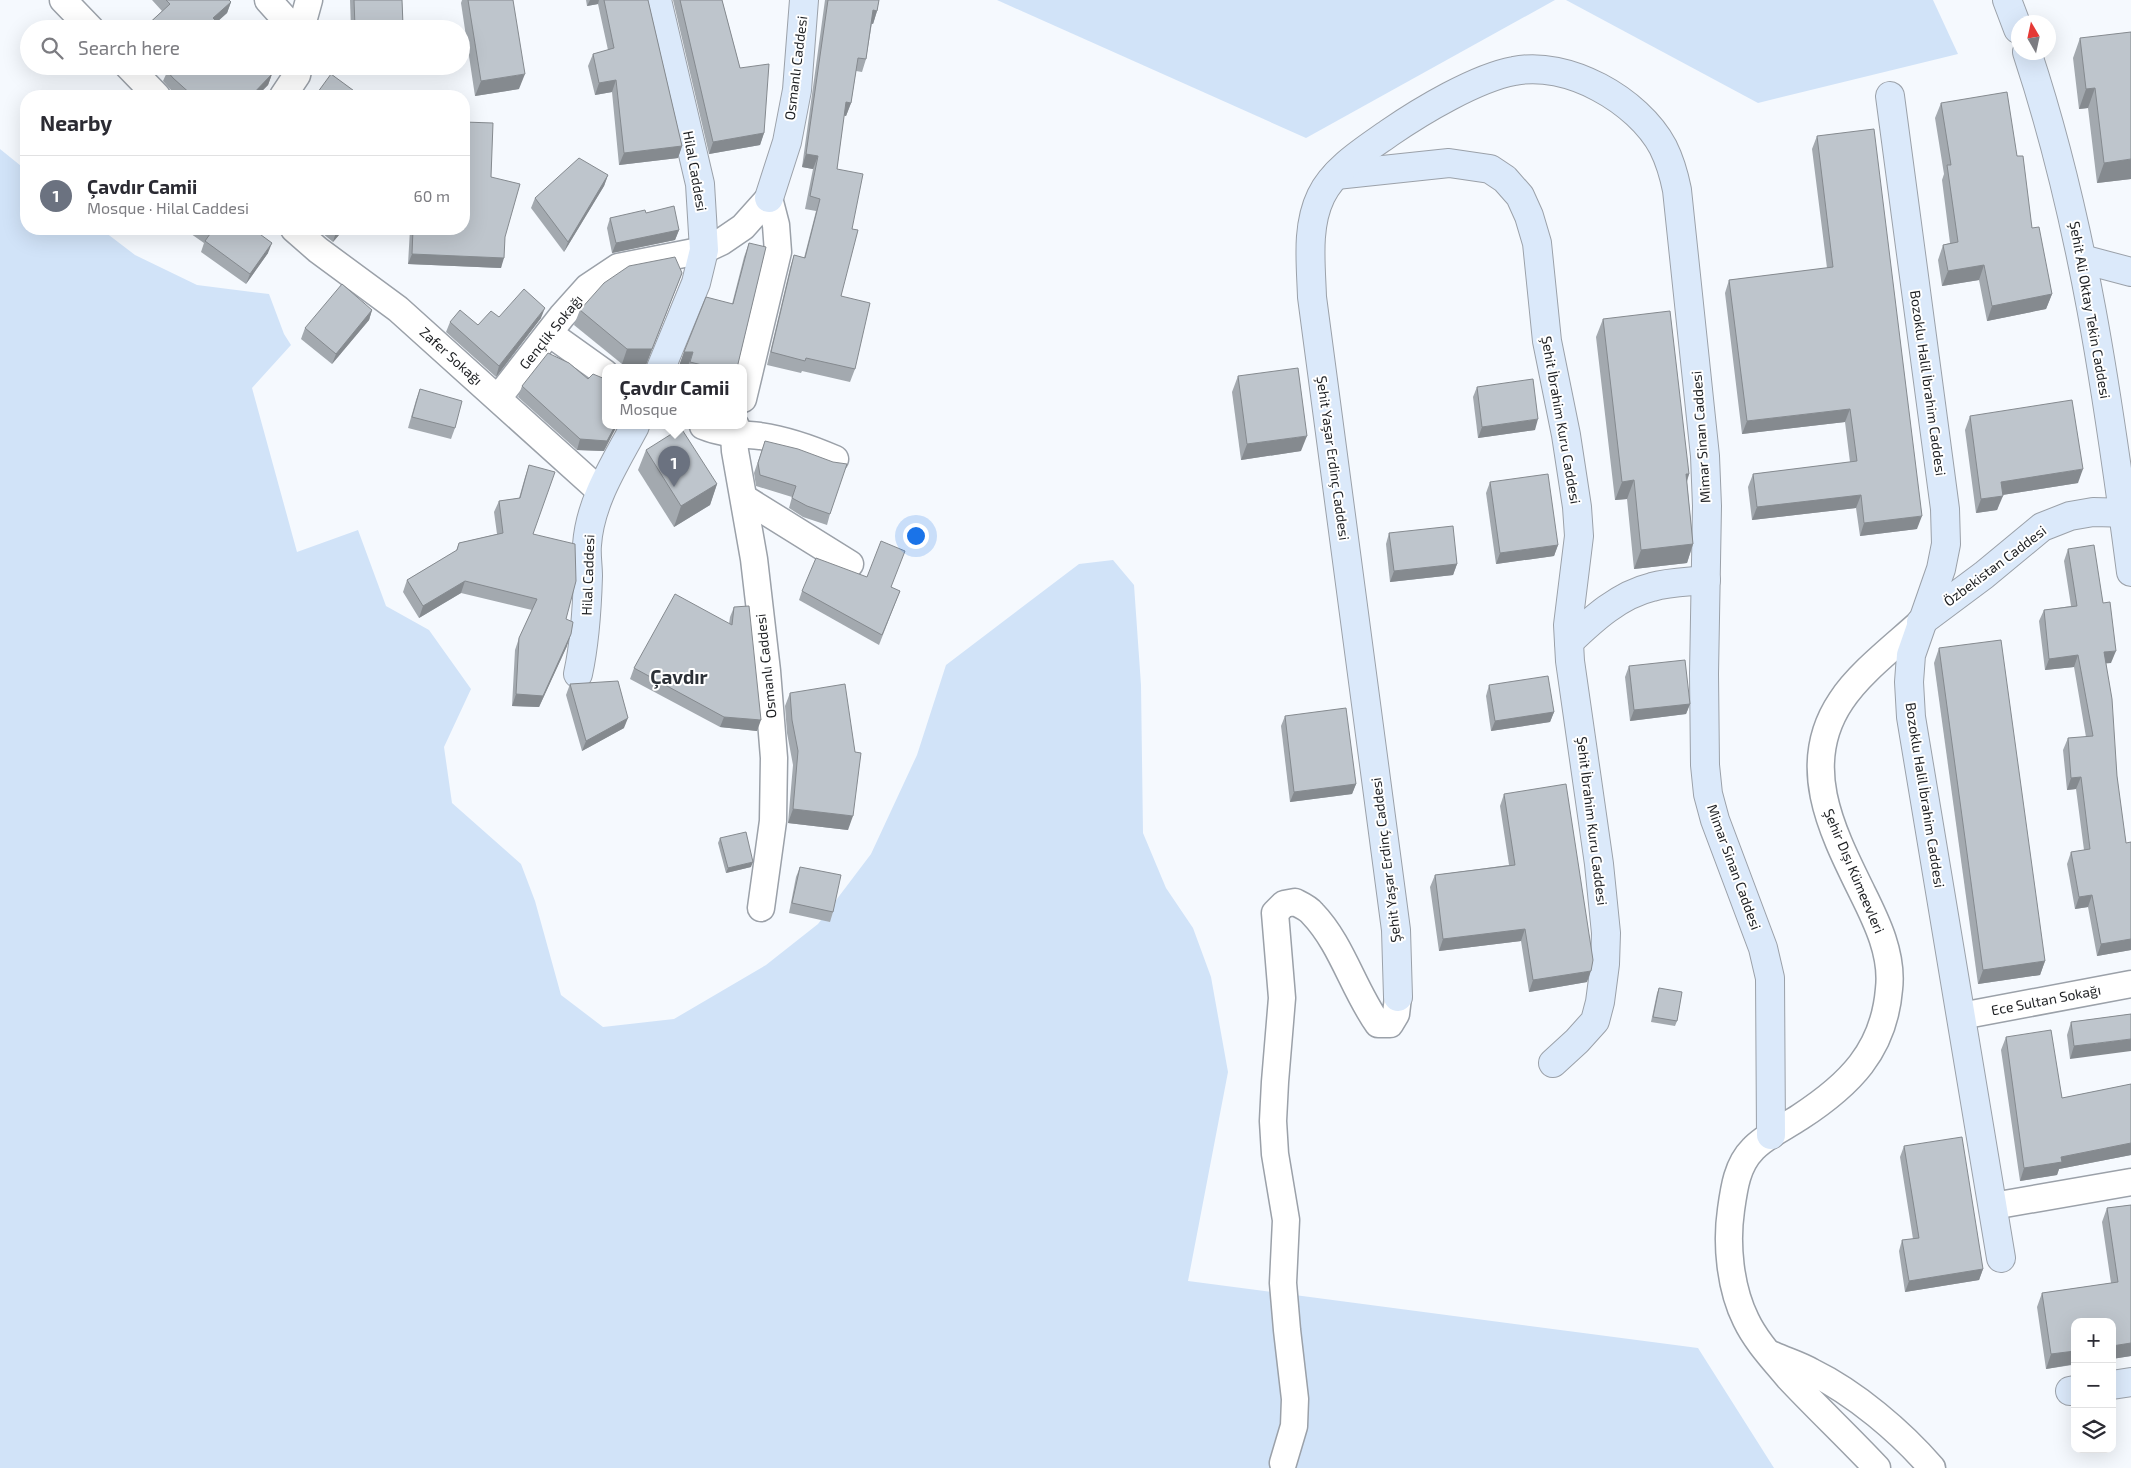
<!DOCTYPE html>
<meta charset="utf-8">
<style>
:root{--surface:#fff;--page:#f2f2f3;--text:#2b2b33;--muted:#7c7c81;--line:#e1e1e2;--accent:#a6742a}
body{margin:0;font-family:"Exo 2",sans-serif;background:var(--page);color:var(--text)}
.controls{position:absolute;right:15px;bottom:15px;display:grid;overflow:hidden;border-radius:10px;box-shadow:0 5px 20px #0002}
.controls button{width:45px;height:45px;display:grid;place-items:center;padding:0;border:0;border-bottom:1px solid var(--line);background:var(--surface);color:var(--text);font:25px sans-serif}
.compass{position:absolute;left:2011px;top:15px;width:45px;height:45px;border-radius:50%;background:var(--surface);box-shadow:0 5px 20px #0002;rotate:351deg}
.you{position:absolute;left:915px;top:535px;width:18px;height:18px;margin:-12px;border:4px solid #fff;border-radius:50%;background:#1a73e8;box-shadow:0 0 0 8px #1a73e833}
.badge{display:grid;place-items:center;width:32px;height:32px;border-radius:50%;background:var(--accent);color:#fff;font-size:16px;font-weight:700}
.pin{position:absolute;translate:-50% -41px;filter:drop-shadow(0 1px 2px #0008)}
.pin::after{content:'';position:absolute;top:26px;width:18px;height:15px;background:inherit;clip-path:polygon(0 0,100% 0,50% 100%)}
.popup{position:absolute;left:602px;top:364px;width:145px;height:65px;box-sizing:border-box;display:grid;place-content:center;border-radius:10px;background:var(--surface);filter:drop-shadow(0 1px 4px #0005);font-size:16px;white-space:nowrap;color:var(--muted)}
.popup b{font-size:19px;color:var(--text)}
.popup::after{content:'';position:absolute;left:50%;top:100%;margin-left:-10px;border:10px solid transparent;border-top-color:var(--surface)}
.list{margin:0;padding:0;list-style:none}
h2{display:flex;justify-content:space-between;align-items:center;height:65px;margin:0;padding:0 20px;font-size:21px}
h2 small{font-size:16px;font-weight:400;color:var(--muted)}
.list li{display:grid;grid-template-columns:32px 1fr auto;gap:15px;align-items:center;box-sizing:border-box;height:80px;padding:0 20px;border-top:1px solid var(--line)}
.list b{display:block;font-size:19px;white-space:nowrap}
.list p{margin:0;font-size:16px;white-space:nowrap;color:var(--muted)}
.list em{font-size:16px;font-style:normal;color:var(--muted)}
.icon{flex:none;width:28px;height:28px;fill:none;stroke:currentColor;stroke-width:2;stroke-linecap:round;stroke-linejoin:round}
.map{position:relative;flex:none;width:2131px;height:1468px;overflow:hidden}
.search{position:absolute;background:var(--surface);box-shadow:0 5px 20px #0002;left:20px;top:20px;width:450px;height:55px;display:flex;align-items:center;gap:12px;box-sizing:border-box;padding:0 18px;border-radius:28px;color:var(--muted);font-size:19px}
.panel{position:absolute;background:var(--surface);box-shadow:0 5px 20px #0002;left:20px;top:90px;width:450px;height:145px;border-radius:20px}
.map>svg:first-child{display:block}
.green{fill:#d1e3f8}
.lines{fill:none;stroke-linecap:round;stroke-linejoin:round}
.street-casing{stroke:#9ba1a9;stroke-width:29}
.secondary-casing{stroke:#9ba1a9;stroke-width:30}
.street{stroke:#fff;stroke-width:26}
.secondary{stroke:#dbe9fa;stroke-width:28}
.wall{fill:#a3a9af}
.shaded-wall{fill:#858a8f}
.building{fill:#bec5cc;stroke:#858a8f}
.labels{text-anchor:middle;stroke-width:4;stroke-linejoin:round;paint-order:stroke}
.street-label{font-size:14px;fill:#1d1f22;stroke:#fff}
.district-label{font-size:19px;font-weight:bold;fill:#2c3137;stroke:#fff}
</style>
<div class="map">
<svg width="2131" height="1468" viewBox="0 0 2131 1468">
<rect width="100%" height="100%" fill="#f5f9fe"/>
<!-- green -->
<g class="green">
<path d="M997 0H1555L1306 138Z"/>
<path d="M1566 0H1933L1958 54 1758 103Z"/>
<path d="M0 149 26 170V229H101L135 255 197 285 269 294 284 334 291 345 252 388 297 552 358 530 386 606 429 630 471 689 444 747 452 803 521 864 535 901 561 995 603 1027 674 1019 766 965 818 924 871 854 917 755 946 665 1079 564 1113 560 1134 585 1141 685 1143 833 1166 888 1193 928 1211 977 1228 1072 1188 1281 1698 1348 1774 1468H0Z"/>
</g>
<g class="lines">
<defs>
<g id="street">
<path d="M63 0 91 29"/>
<path d="M268 0 294 29"/>
<path d="M301 29 309 0"/>
<path d="M128 66 157 96"/>
<path d="M283 96 297 75 299 66"/>
<path d="M294 229 318 250 398 309 600 491"/>
<path d="M549 333 605 373"/>
<path d="M498 398 562 316 588 287 618 267 704 250 721 242 743 227 769 198"/>
<path d="M743 399 778 252 776 225 769 198"/>
<path d="M703 426C722 434 740 434 760 436 787 440 810 448 835 459"/>
<path d="M736 426 734 435 735 451 754 559 767 671 774 758 773 821 761 908"/>
<path d="M744 498 850 564"/>
<path d="M1961 1016 2131 984"/>
<path d="M1993 1206 2131 1182"/>
<path d="M1773 1355C1786 1361 1800 1365 1812 1372 1855 1393 1901 1432 1932 1468"/>
<path d="M1283 1463 1294 1426 1295 1399 1287 1330 1283 1283 1286 1220 1275 1154 1273 1121 1275 1082 1282 998 1275 913 1284 904 1295 902C1301 905 1308 908 1312 913 1342 944 1353 989 1378 1024H1390L1396 1014 1398 997"/>
<path d="M1877 1468C1848 1437 1817 1408 1788 1377 1773 1359 1756 1341 1746 1320 1730 1288 1726 1244 1731 1210 1734 1188 1737 1165 1753 1149 1765 1136 1785 1127 1800 1117 1849 1085 1884 1051 1889 989 1893 955 1877 922 1862 892 1832 831 1798 765 1841 701 1859 673 1896 645 1921 622"/>
</g>
<g id="secondary">
<path d="M657 0 700 184 704 250 696 283 661 368"/>
<path d="M2007 0 2018 29"/>
<path d="M2027 52C2083 221 2108 396 2131 572"/>
<path d="M1890 96 1945 509 1946 544 1941 569 1911 655 1909 682 1911 717 2001 1258"/>
<path d="M1336 175 1449 163 1490 169 1505 179 1520 196 1529 216 1537 243 1547 341 1566 435 1577 507 1579 536 1568 625 1570 661 1599 864 1606 933 1605 964 1600 1002 1595 1021 1577 1041 1553 1063"/>
<path d="M769 198 787 142 797 90 804 0"/>
<path d="M2082 259 2131 272"/>
<path d="M1921 622 1984 575 2042 527 2070 516 2093 512 2131 513"/>
<path d="M1569 642C1593 619 1619 595 1652 587 1669 582 1688 582 1706 580"/>
<path d="M578 674C585 642 587 610 588 576 588 566 586 555 587 545 590 501 615 464 635 426"/>
<path d="M1398 997 1396 930 1312 297C1311 264 1306 227 1321 196 1334 169 1365 150 1389 133 1421 111 1476 78 1514 71 1567 60 1638 100 1663 147 1670 161 1674 175 1677 190L1705 456 1707 506 1704 674 1705 765 1708 794 1715 820 1763 948 1770 978 1771 1135"/>
<path d="M2112 1385 2131 1382"/>
<path d="M2070 1391 2075 1390"/>
</g>
</defs>
<!-- street casing -->
<use href="#street" class="street-casing"/>
<!-- secondary casing -->
<use href="#secondary" class="secondary-casing"/>
<!-- street -->
<use href="#street" class="street"/>
<!-- secondary -->
<use href="#secondary" class="secondary"/>
</g>
<!-- wall -->
<g class="wall">
<path d="M152 0H229L231 2 227 13 217 22 224 29H143L162 11Z"/>
<path d="M350 0H402L403 25 401 29H351Z"/>
<path d="M462 0H468L519 89 475 96 461 3Z"/>
<path d="M586 0H648L682 146 678 158 619 165 612 92 595 95 588 66 593 54 608 50 598 4 587 6Z"/>
<path d="M673 0H722L740 68 764 133 760 145 709 154Z"/>
<path d="M825 0H879L877 11 873 24 872 23 866 59 862 72 856 71 851 103 846 116 844 115 837 169 852 229 841 296 855 369 850 382 802 371 801 373 767 365 790 268 794 255 804 258 816 211 805 209 813 169 802 167Z"/>
<path d="M2080 38 2131 179 2097 183 2088 108 2079 109 2073 58Z"/>
<path d="M165 66H263L272 74 268 85 257 96H178L170 89 163 81 168 70Z"/>
<path d="M1941 103 2032 228 2052 294 2046 309 1987 321 1979 280 1942 286 1938 260 1943 245 1950 243 1942 180 1944 174 1935 118Z"/>
<path d="M1817 136 1917 529 1860 536 1856 508 1752 520 1748 487 1753 474 1850 462 1845 422 1742 434 1725 293 1729 280 1827 268 1812 149Z"/>
<path d="M608 175 604 186 564 252 531 208 535 198Z"/>
<path d="M491 177 505 237 501 268 408 264 410 229H464Z"/>
<path d="M646 213 679 230 675 240 612 253 607 228 610 218Z"/>
<path d="M184 229H253L268 253 246 284 201 252 204 243Z"/>
<path d="M317 229H344L333 242Z"/>
<path d="M749 243 737 368H687L688 366H679L684 352 732 304 744 257Z"/>
<path d="M682 273 646 365 622 364 574 325 580 310Z"/>
<path d="M372 310 369 320 332 364 301 339 305 328Z"/>
<path d="M499 317 541 318 496 377 446 332 450 322 478 325Z"/>
<path d="M1603 319 1689 474 1687 482 1693 544 1687 563 1634 569 1627 499 1615 500 1596 337Z"/>
<path d="M1238 376 1301 451 1241 460 1232 392Z"/>
<path d="M522 386 604 451 577 450 518 397Z"/>
<path d="M1477 387 1535 430 1478 438 1473 397Z"/>
<path d="M420 389 455 428 451 439 408 428 416 400Z"/>
<path d="M1970 416 2078 483 2002 495 1997 510 1976 513 1965 430Z"/>
<path d="M765 441 830 514 827 525 803 517 789 508 792 497 756 486 754 473Z"/>
<path d="M646 450 717 484 710 505 674 527 638 470Z"/>
<path d="M529 465 533 534 566 619 567 646 539 707 512 706 515 650 519 638 532 610 461 593 419 618 403 592 407 580 456 551 459 543 497 534 494 512 499 501 519 498 525 477Z"/>
<path d="M1490 482 1558 545 1554 556 1496 564 1486 493Z"/>
<path d="M1389 533 1457 564 1453 575 1390 582 1386 544Z"/>
<path d="M2068 549 2111 663H2106L2117 776 2131 950 2097 956 2088 907 2075 909 2067 864 2071 852 2084 850 2076 789 2067 790 2063 750 2068 738 2086 737 2074 667 2045 670 2039 621 2044 610 2071 606 2064 561Z"/>
<path d="M867 577 900 591 879 645 799 600 802 591Z"/>
<path d="M734 607 757 731 720 727 630 679 634 668 729 624 730 617Z"/>
<path d="M1939 648 2045 961 2040 975 1978 984 1934 663Z"/>
<path d="M1629 666 1690 704 1686 714 1630 721 1625 677Z"/>
<path d="M570 684 624 728 582 751 566 695Z"/>
<path d="M1489 685 1554 712 1550 722 1491 731 1486 696Z"/>
<path d="M790 693 855 752 848 830 788 823 793 765 787 733 785 706Z"/>
<path d="M1285 716 1356 784 1352 794 1290 802 1281 726Z"/>
<path d="M1504 794 1587 982 1529 992 1521 941 1439 951 1430 887 1435 875 1509 865 1500 806Z"/>
<path d="M720 838 751 867 726 873 718 843Z"/>
<path d="M800 867 833 912 830 922 789 913 796 877Z"/>
<path d="M1659 988 1677 1021 1675 1026 1651 1022 1657 993Z"/>
<path d="M2131 1014 2070 1059 2067 1035 2071 1022Z"/>
<path d="M2006 1037 2062 1098 2131 1084V1155L2059 1169 2057 1175 2020 1181 2001 1050Z"/>
<path d="M1904 1146 1983 1269 1979 1280 1905 1292 1899 1251 1902 1240 1913 1239 1900 1157Z"/>
<path d="M2131 1205V1356L2046 1369 2037 1307 2042 1293 2111 1283 2102 1222 2107 1208Z"/>
</g>
<!-- shaded-wall -->
<g class="shaded-wall">
<path d="M590 0H599L598 4 587 6Z"/>
<path d="M231 2 227 13 209 29 213 18Z"/>
<path d="M873 10 877 11 873 24 869 23Z"/>
<path d="M403 25 401 29H354L355 27Z"/>
<path d="M272 74 268 85 257 96H251Z"/>
<path d="M525 74 519 89 475 96 481 81Z"/>
<path d="M616 80 612 92 595 95 599 83Z"/>
<path d="M2095 88 2088 108 2079 109 2086 89Z"/>
<path d="M846 102 851 103 846 116 841 115Z"/>
<path d="M764 133 760 145 709 154 713 142Z"/>
<path d="M682 146 678 158 619 165 624 153Z"/>
<path d="M806 154 818 156 813 169 802 167Z"/>
<path d="M2131 159V179L2097 183 2104 163Z"/>
<path d="M608 175 604 186 564 252 568 242Z"/>
<path d="M339 229H344L333 242 336 232Z"/>
<path d="M679 230 675 240 612 253 616 243Z"/>
<path d="M272 243 268 253 246 284 250 274Z"/>
<path d="M412 254 504 258 501 268 408 264Z"/>
<path d="M1984 265 1979 280 1942 286 1948 271Z"/>
<path d="M682 273 646 365 622 364 627 349Z"/>
<path d="M2052 294 2046 309 1987 321 1992 306Z"/>
<path d="M545 308 541 318 496 377 499 366Z"/>
<path d="M372 310 369 320 332 364 336 354Z"/>
<path d="M684 352H693L688 366H679Z"/>
<path d="M1850 409 1845 422 1742 434 1747 421Z"/>
<path d="M1538 419 1535 430 1478 438 1482 427Z"/>
<path d="M615 426H617L604 451 577 450 580 439Z"/>
<path d="M1307 436 1301 451 1241 460 1247 444Z"/>
<path d="M2083 469 2078 483 1996 496 2001 482Z"/>
<path d="M1686 474H1689L1683 492Z"/>
<path d="M1634 480 1627 499 1615 500 1622 482Z"/>
<path d="M717 484 710 505 674 527 681 506Z"/>
<path d="M1861 495 1856 508 1752 520 1757 507Z"/>
<path d="M2003 496 1997 510 1976 513 1981 499Z"/>
<path d="M1922 516 1917 529 1860 536 1864 523Z"/>
<path d="M1693 544 1687 563 1634 569 1641 550Z"/>
<path d="M1558 545 1554 556 1496 564 1500 553Z"/>
<path d="M1457 564 1453 575 1390 582 1394 571Z"/>
<path d="M465 581 461 593 419 618 423 606Z"/>
<path d="M571 634 567 646 539 707 512 706 516 694Z"/>
<path d="M2116 651 2111 663 2100 664 2104 652Z"/>
<path d="M2078 655 2074 667 2045 670 2049 659Z"/>
<path d="M1690 704 1686 714 1630 721 1634 710Z"/>
<path d="M1554 712 1550 722 1491 731 1495 721Z"/>
<path d="M724 717 761 720 757 731 720 727Z"/>
<path d="M628 718 624 728 582 751 586 741Z"/>
<path d="M2081 777 2076 789 2067 790 2071 778Z"/>
<path d="M1356 784 1352 794 1290 802 1294 792Z"/>
<path d="M793 809 853 816 848 830 788 823Z"/>
<path d="M753 862 751 867 726 873 728 868Z"/>
<path d="M2092 895 2088 907 2075 909 2079 897Z"/>
<path d="M1525 929 1521 941 1439 951 1443 939Z"/>
<path d="M2131 939V950L2097 956 2101 944Z"/>
<path d="M2045 961 2040 975 1978 984 1983 970Z"/>
<path d="M1591 971 1587 982 1529 992 1533 980Z"/>
<path d="M2131 1039V1051L2070 1059 2074 1046Z"/>
<path d="M2131 1143V1155L2059 1169 2057 1175 2020 1181 2024 1168 2061 1157Z"/>
<path d="M1983 1269 1979 1280 1905 1292 1909 1281Z"/>
<path d="M2131 1343V1356L2112 1359V1346Z"/>
<path d="M2075 1351V1364L2046 1369 2051 1354Z"/>
</g>
<!-- building -->
<g class="building">
<path d="M166 0H229L231 2 213 18 224 29H145L144 28 170 4Z"/>
<path d="M354 0H402L403 25 355 27Z"/>
<path d="M468 0H513L525 74 481 81Z"/>
<path d="M604 0H648L682 146 624 153 616 80 599 83 593 54 614 48Z"/>
<path d="M680 0H722L740 68 769 64 764 133 713 142Z"/>
<path d="M828 0H879L877 11 873 10 866 59 858 58 851 103 846 102 837 169 863 174 852 229 858 230 841 296 870 303 855 369 806 358 805 361 771 352 794 255 805 258 820 199 810 196 818 156 806 154Z"/>
<path d="M2131 32V159L2104 163 2095 88 2086 89 2080 38Z"/>
<path d="M171 66H263L272 74 251 96H209L204 91 199 96H193L173 78 167 71Z"/>
<path d="M331 74 361 96H315Z"/>
<path d="M2007 92 2017 156H2023L2032 228 2039 227 2052 294 1992 306 1984 265 1948 271 1943 245 1958 242 1947 165H1951L1941 103Z"/>
<path d="M464 122 493 123 491 177 520 184 505 237 504 258 412 254 413 229H464Z"/>
<path d="M1874 129 1922 516 1864 523 1861 495 1757 507 1753 474 1857 461 1850 409 1747 421 1729 280 1833 267 1817 136Z"/>
<path d="M579 158 608 175 568 242 535 198Z"/>
<path d="M674 206 679 230 616 243 610 218 645 210 646 213Z"/>
<path d="M202 229H253L272 243 250 274 205 241 210 234Z"/>
<path d="M333 229H339L336 232Z"/>
<path d="M749 243 766 247 737 368H714L690 362 693 352H684L706 297 733 304Z"/>
<path d="M675 257 682 273 652 349H627L580 310 604 283 629 266Z"/>
<path d="M342 284 372 310 336 354 305 328Z"/>
<path d="M524 289 545 308 499 366 450 322 460 310 478 325 491 311 499 317Z"/>
<path d="M1670 311 1689 474H1686L1693 544 1641 550 1634 480 1622 482 1603 319Z"/>
<path d="M548 353 569 363 588 379 593 374 605 379V426H615L607 441 580 439 522 386Z"/>
<path d="M1298 368 1307 436 1247 444 1238 376Z"/>
<path d="M1533 379 1538 419 1482 427 1477 387Z"/>
<path d="M420 389 462 401 455 428 412 417Z"/>
<path d="M2072 400 2083 469 2001 482 2003 496 1981 499 1970 416Z"/>
<path d="M681 428 717 484 681 506 646 450Z"/>
<path d="M765 441 798 449 833 462 847 464 830 514 807 506 792 498 796 486 760 475 758 463Z"/>
<path d="M529 465 555 472 533 534 575 544 576 581 566 619 573 622 571 634 543 696 516 694 519 638 537 599 465 581 423 606 407 580 457 550 459 543 503 533 499 501 520 498Z"/>
<path d="M1548 474 1558 545 1500 553 1490 482Z"/>
<path d="M1453 526 1457 564 1394 571 1389 533Z"/>
<path d="M881 541 905 551 891 587 900 591 882 635 802 591 816 558 867 577Z"/>
<path d="M2094 545 2103 603 2110 602 2116 651 2104 652 2112 699 2117 776 2126 843 2131 842V939L2101 944 2092 895 2079 897 2071 852 2090 849 2081 777 2071 778 2068 738 2093 736 2078 655 2049 659 2044 610 2077 606 2068 549Z"/>
<path d="M675 594 732 625 734 607 749 606 761 720 724 717 634 668Z"/>
<path d="M2001 640 2045 961 1983 970 1939 648Z"/>
<path d="M1685 660 1690 704 1634 710 1629 666Z"/>
<path d="M1548 676 1554 712 1495 721 1489 685Z"/>
<path d="M618 681 628 718 586 741 570 684Z"/>
<path d="M845 684 855 752 861 753 853 816 793 809 798 751 792 720 790 693Z"/>
<path d="M1346 708 1356 784 1294 792 1285 716Z"/>
<path d="M1566 784 1593 960 1591 971 1533 980 1525 929 1443 939 1435 875 1515 865 1504 794Z"/>
<path d="M746 832 753 862 728 868 720 838Z"/>
<path d="M800 867 841 875 833 912 792 903Z"/>
<path d="M1659 988 1682 992 1677 1021 1653 1017Z"/>
<path d="M2131 1014V1039L2074 1046 2071 1022Z"/>
<path d="M2051 1030 2062 1098 2131 1084V1143L2061 1157 2062 1162 2024 1168 2006 1037Z"/>
<path d="M1962 1137 1983 1269 1909 1281 1902 1240 1919 1238 1904 1146Z"/>
<path d="M2131 1205V1343L2112 1346V1322H2075V1351L2051 1354 2042 1293 2118 1282 2107 1208Z"/>
</g>
<g class="labels">
<!-- street labels -->
<g class="street-label">
<text transform="translate(796 68) rotate(-83)" y="5">Osmanlı Caddesi</text>
<text transform="translate(695 171) rotate(80)" y="5">Hilal Caddesi</text>
<text transform="translate(2090 310) rotate(80)" y="5">Şehit Ali Oktay Tekin Caddesi</text>
<text transform="translate(551 332) rotate(-51)" y="5">Gençlik Sokağı</text>
<text transform="translate(451 356) rotate(42)" y="5">Zafer Sokağı</text>
<text transform="translate(1928 383) rotate(82)" y="5">Bozoklu Halil İbrahim Caddesi</text>
<text transform="translate(1561 420) rotate(80)" y="5">Şehit İbrahim Kuru Caddesi</text>
<text transform="translate(1701 437) rotate(-94)" y="5">Mimar Sinan Caddesi</text>
<text transform="translate(1333 458) rotate(82)" y="5">Şehit Yaşar Erdinç Caddesi</text>
<text transform="translate(1995 566) rotate(-37)" y="5">Özbekistan Caddesi</text>
<text transform="translate(588 575) rotate(-88)" y="5">Hilal Caddesi</text>
<text transform="translate(766 666) rotate(-96)" y="5">Osmanlı Caddesi</text>
<text transform="translate(1925 795) rotate(81)" y="5">Bozoklu Halil İbrahim Caddesi</text>
<text transform="translate(1592 821) rotate(83)" y="5">Şehit İbrahim Kuru Caddesi</text>
<text transform="translate(1386 860) rotate(-97)" y="5">Şehit Yaşar Erdinç Caddesi</text>
<text transform="translate(1734 867) rotate(70)" y="5">Mimar Sinan Caddesi</text>
<text transform="translate(1854 871) rotate(67)" y="5">Şehir Dışı Kümeevleri</text>
<text transform="translate(2046 1000) rotate(-11)" y="5">Ece Sultan Sokağı</text>
</g>
<!-- district labels -->
<g class="district-label">
<text x="679" y="684">Çavdır</text>
</g>
</g>
</svg>
<div class="controls">
<button>+</button>
<button>−</button>
<button><svg class="icon" aria-label="layers" viewBox="0 0 24 24"><path d="M12 4l9 5-9 5-9-5zM3 14l9 5 9-5"/></svg></button>
</div>
<svg class="compass" viewBox="-18 -18 36 36"><path d="M0-13l5 13h-10z" fill="#e53935"/><path d="M0 13l5-13h-10z" fill="#7c7c81"/></svg>
<div class="you"></div>
<div class="pin badge" style="left:674px;top:487px;background:#6b7280">1</div>
<div class="popup"><b>Çavdır Camii</b>Mosque</div>
<div class="search"><svg class="icon" aria-label="search" viewBox="0 0 24 24"><circle cx="10" cy="10" r="6"/><path d="M15 15l6 6"/></svg>Search here</div>
<section class="panel">
<h2>Nearby<small></small></h2>
<ul class="list">
<li><span class="badge" style="background:#6b7280">1</span><div><b>Çavdır Camii</b><p>Mosque · Hilal Caddesi</p></div><em>60 m</em></li>
</ul>
</section>
</div>
